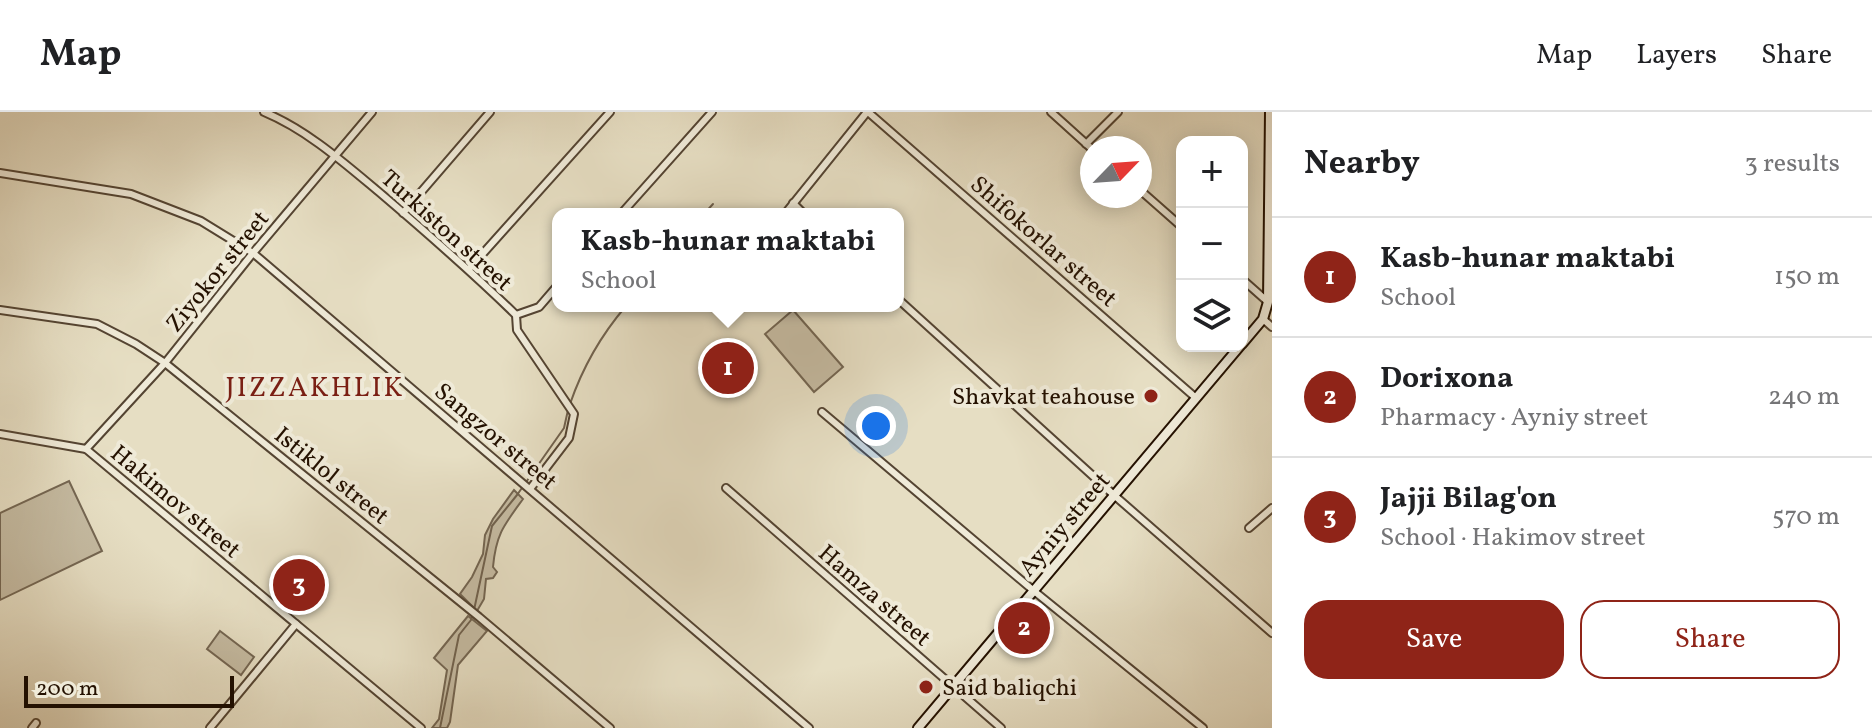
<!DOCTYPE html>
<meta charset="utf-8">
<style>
:root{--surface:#fff;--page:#f2f2f2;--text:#202124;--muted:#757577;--line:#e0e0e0;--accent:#8f2418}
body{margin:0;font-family:Vollkorn,serif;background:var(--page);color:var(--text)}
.controls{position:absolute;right:24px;top:24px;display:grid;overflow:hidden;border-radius:16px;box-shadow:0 4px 20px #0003}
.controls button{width:72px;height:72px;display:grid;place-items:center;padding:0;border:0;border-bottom:2px solid var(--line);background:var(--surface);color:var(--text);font:40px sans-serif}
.compass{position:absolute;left:1080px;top:24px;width:72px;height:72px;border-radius:50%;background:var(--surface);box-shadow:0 4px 20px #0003;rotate:65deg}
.scale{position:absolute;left:24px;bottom:20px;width:210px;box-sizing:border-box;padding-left:8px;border:4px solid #241101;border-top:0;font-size:22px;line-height:28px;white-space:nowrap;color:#241101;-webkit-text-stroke:6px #efead8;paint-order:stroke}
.you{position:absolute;left:876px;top:314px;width:28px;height:28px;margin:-20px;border:6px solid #fff;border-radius:50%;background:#1a73e8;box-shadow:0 0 0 12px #1a73e833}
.badge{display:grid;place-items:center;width:52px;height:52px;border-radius:50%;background:var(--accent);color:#fff;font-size:26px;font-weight:700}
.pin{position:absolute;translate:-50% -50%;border:4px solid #fff;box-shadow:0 2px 8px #0006}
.popup{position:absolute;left:552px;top:96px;width:352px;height:104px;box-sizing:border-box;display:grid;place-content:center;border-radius:16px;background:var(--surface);filter:drop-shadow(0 2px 6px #0005);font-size:26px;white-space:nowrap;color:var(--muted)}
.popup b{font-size:30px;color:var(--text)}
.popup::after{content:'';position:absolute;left:50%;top:100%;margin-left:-16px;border:16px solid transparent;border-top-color:var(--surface)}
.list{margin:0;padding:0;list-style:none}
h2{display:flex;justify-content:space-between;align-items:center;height:104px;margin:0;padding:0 32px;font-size:34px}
h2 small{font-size:26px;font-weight:400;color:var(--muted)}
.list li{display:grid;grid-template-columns:52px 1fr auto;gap:24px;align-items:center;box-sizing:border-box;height:120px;padding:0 32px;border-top:2px solid var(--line)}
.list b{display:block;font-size:30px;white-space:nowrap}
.list p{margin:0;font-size:26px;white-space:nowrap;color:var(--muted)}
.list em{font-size:26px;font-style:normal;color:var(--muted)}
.actions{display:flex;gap:16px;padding:24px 32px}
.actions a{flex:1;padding:18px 0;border:2px solid var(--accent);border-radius:24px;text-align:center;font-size:28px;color:var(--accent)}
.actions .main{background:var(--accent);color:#fff}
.icon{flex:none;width:44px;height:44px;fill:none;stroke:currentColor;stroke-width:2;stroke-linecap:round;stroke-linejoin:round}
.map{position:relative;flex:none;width:1272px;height:616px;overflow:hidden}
header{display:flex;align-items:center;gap:48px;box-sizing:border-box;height:112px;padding:0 40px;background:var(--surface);border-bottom:2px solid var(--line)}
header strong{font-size:38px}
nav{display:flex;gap:44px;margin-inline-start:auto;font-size:28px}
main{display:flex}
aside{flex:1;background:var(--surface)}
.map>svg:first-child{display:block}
.green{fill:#c5bba2;stroke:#746652;stroke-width:2}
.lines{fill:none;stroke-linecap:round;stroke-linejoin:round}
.stream{stroke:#71624e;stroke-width:2}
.street-casing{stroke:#544432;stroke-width:10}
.secondary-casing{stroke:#241101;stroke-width:12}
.street{stroke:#efead8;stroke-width:6}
.secondary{stroke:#efead8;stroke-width:8}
.poi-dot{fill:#8f2418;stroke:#efead8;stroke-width:3}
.labels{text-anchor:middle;stroke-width:8;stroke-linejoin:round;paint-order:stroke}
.street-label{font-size:24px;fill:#241101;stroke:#efead8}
.poi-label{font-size:24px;fill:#241101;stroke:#efead8;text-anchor:end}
.quarter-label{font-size:28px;letter-spacing:2px;fill:#7a1f14;stroke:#efead8}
</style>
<header>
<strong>Map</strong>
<nav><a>Map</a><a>Layers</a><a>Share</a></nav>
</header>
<main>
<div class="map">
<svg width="1272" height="616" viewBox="0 0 1272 616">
<rect width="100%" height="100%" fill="#e6dec3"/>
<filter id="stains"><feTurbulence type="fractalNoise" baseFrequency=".0025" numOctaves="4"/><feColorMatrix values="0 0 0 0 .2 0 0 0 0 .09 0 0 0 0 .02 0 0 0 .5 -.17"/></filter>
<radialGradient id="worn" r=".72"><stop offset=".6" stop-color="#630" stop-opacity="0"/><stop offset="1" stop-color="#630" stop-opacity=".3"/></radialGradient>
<!-- green -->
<g class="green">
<path d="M793 198 843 255 814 280 765 222Z"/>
<path d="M69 369 102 439 0 488V401Z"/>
<path d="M514 378 523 387C504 413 496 422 493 455L497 460 493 466 486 467 484 487 477 499 460 482 472 465 483 442 485 423 493 407Z"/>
<path d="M468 504 487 519 458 553 450 610 447 616H432L439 607 447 558 434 546Z"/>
<path d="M220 519 254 545 241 563 207 537Z"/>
</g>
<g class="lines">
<!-- stream -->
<g class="stream">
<path d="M704 102 713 92"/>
<path d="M570 292C582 257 602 222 626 194"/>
<path d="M474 498 492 414 517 383 564 316 568 298"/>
<path d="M440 616 459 523 471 508 472 504"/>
</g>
<defs>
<g id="street">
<path d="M264 0C307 18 343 50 379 80 426 120 472 160 516 203L517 218 574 302 569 326 530 377"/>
<path d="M868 0 1196 286"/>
<path d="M1051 0 1092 37"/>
<path d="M1086 32 1118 0"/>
<path d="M0 61 131 82 201 109 253 141 809 616"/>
<path d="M1140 78 1182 115"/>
<path d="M793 91 804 102"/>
<path d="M403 101 490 0"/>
<path d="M621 102 712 0"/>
<path d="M785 102 867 0"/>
<path d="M469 157 610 0"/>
<path d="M1242 167 1268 190"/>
<path d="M898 187 1115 384 1272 521"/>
<path d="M674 194H675"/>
<path d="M0 198 97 212 136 232 165 251 479 505 610 616"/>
<path d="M516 203 539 195 558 173"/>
<path d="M1263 207 1272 215"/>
<path d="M822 300 1034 479 1203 616"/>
<path d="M0 322 86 337 421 616"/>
<path d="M86 337 165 251 253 141 372 0"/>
<path d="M726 376 1001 616"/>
<path d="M1249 416 1272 396"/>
<path d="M32 616 36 611"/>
<path d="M210 616 296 512"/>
</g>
<g id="secondary">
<path d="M1242 232 1263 207 1268 190 1270 0"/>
<path d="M918 616 1240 234"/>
</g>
</defs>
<!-- street casing -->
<use href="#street" class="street-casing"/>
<!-- secondary casing -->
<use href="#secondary" class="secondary-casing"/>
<!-- street -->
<use href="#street" class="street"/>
<!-- secondary -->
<use href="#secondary" class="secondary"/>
</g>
<!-- markers -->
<g class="poi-dot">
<circle cx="1151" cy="284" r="8"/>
<circle cx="926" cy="575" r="8"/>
</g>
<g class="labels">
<!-- street labels -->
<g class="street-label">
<text transform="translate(447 118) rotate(42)" y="8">Turkiston street</text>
<text transform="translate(1044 129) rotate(41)" y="8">Shifokorlar street</text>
<text transform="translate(217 159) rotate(-51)" y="8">Ziyokor street</text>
<text transform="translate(496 324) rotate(40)" y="8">Sangzor street</text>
<text transform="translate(332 363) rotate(39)" y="8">Istiklol street</text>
<text transform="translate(176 389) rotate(40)" y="8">Hakimov street</text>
<text transform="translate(1064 412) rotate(-50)" y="8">Ayniy street</text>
<text transform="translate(875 483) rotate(41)" y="8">Hamza street</text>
</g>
<!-- poi labels -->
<g class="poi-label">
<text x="1135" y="292">Shavkat teahouse</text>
<text x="942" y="583" text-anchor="start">Said baliqchi</text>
</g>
<!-- quarter labels -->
<g class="quarter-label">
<text x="315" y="284">JIZZAKHLIK</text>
</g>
</g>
<rect width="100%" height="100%" filter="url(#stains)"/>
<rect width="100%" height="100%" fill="url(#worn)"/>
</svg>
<div class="controls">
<button>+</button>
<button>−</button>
<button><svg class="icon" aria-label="layers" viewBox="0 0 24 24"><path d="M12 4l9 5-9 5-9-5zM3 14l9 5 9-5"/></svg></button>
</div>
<svg class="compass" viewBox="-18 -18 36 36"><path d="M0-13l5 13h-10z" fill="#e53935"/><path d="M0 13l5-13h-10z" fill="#757577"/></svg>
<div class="scale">200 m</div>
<div class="you"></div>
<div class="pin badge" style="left:728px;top:256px">1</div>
<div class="popup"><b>Kasb-hunar maktabi</b>School</div>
<div class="pin badge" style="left:1024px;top:516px">2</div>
<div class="pin badge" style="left:299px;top:473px">3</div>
</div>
<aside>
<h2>Nearby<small>3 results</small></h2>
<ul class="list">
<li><span class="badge">1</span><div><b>Kasb-hunar maktabi</b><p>School</p></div><em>150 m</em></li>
<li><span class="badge">2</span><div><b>Dorixona</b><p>Pharmacy · Ayniy street</p></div><em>240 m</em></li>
<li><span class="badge">3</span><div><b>Jajji Bilag'on</b><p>School · Hakimov street</p></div><em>570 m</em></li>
</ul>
<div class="actions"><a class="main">Save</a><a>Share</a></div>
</aside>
</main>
